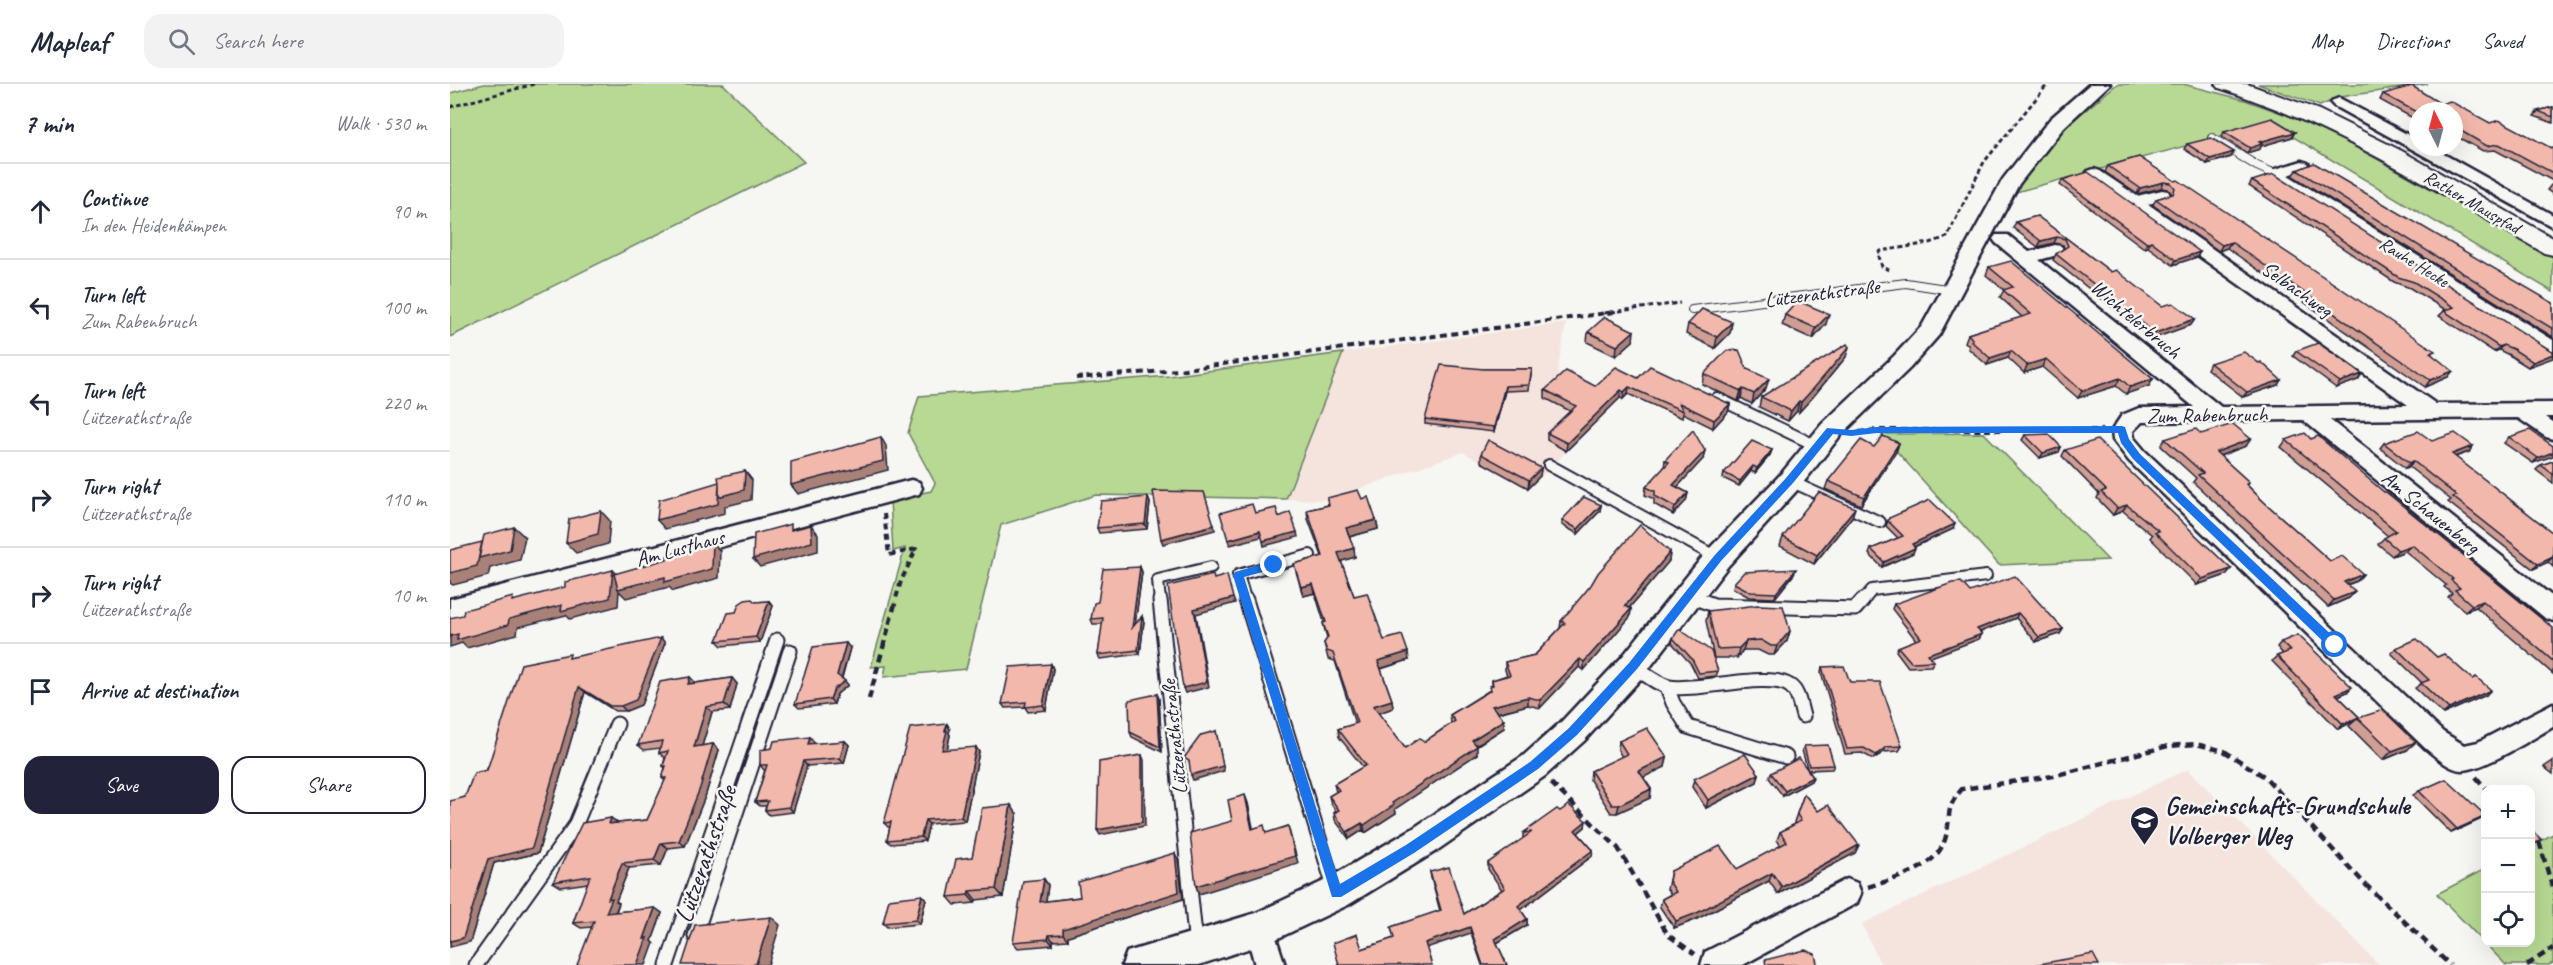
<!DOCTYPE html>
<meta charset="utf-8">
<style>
:root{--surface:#fff;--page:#f2f2f3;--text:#1f2937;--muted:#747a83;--line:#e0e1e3;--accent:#22223b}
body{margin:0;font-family:Caveat,sans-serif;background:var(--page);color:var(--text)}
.controls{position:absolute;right:18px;bottom:18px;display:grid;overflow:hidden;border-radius:12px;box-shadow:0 6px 24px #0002}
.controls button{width:54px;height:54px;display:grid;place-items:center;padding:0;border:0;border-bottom:2px solid var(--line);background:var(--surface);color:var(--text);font:30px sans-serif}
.compass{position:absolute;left:1959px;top:18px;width:54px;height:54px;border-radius:50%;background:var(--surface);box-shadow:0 6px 24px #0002;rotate:354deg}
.stop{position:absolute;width:18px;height:18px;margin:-14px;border:4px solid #1a73e8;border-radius:50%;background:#fff}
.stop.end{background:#1a73e8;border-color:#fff;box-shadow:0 2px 6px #0008}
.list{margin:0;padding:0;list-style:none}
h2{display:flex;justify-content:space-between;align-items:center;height:78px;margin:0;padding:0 24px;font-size:26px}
h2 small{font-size:20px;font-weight:400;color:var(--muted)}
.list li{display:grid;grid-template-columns:39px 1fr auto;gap:18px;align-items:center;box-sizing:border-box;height:96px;padding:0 24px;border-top:2px solid var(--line)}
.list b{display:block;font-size:22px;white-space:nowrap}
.list p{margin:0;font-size:20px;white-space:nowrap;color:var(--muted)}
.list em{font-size:20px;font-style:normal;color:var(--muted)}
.actions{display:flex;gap:12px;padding:18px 24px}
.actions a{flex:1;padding:14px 0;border:2px solid var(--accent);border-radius:18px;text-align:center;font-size:21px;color:var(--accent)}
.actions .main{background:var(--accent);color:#fff}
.icon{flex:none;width:33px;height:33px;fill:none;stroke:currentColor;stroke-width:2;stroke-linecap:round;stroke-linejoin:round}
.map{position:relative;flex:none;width:2103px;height:881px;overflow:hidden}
header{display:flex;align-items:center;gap:36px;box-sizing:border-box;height:84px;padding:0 30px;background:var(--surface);border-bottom:2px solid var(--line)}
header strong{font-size:28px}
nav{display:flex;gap:33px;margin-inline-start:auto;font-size:21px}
.search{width:420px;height:54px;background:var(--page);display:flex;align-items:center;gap:15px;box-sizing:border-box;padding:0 21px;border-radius:18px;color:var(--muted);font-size:22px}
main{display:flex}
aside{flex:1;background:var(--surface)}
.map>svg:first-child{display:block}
.built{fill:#f5e3dd}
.green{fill:#b7d993;stroke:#6c7e67;stroke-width:1.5}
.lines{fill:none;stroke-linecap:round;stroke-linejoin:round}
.service-far2-casing{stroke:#22223b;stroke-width:10}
.service-far1-casing{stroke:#22223b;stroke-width:14}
.service-casing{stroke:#22223b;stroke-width:17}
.minor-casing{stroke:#22223b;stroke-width:5}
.tertiary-casing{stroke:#22223b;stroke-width:5}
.secondary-casing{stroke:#22223b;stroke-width:4}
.path-far2{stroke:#22223b;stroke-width:3;stroke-dasharray:4.5 3;stroke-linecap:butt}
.path-far1{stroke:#22223b;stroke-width:4;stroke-dasharray:6 4.5;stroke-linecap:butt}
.path{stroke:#22223b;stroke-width:4.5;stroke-dasharray:8 5;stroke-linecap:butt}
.service-far2{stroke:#f6f6f2;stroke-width:8}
.service-far1{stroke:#f6f6f2;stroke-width:10}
.service{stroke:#f6f6f2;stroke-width:13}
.minor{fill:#f6f6f2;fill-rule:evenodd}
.tertiary{fill:#f6f6f2;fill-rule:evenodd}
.secondary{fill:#f6f6f2;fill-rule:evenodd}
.wall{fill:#d09e93;stroke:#22223b;stroke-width:1.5}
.shaded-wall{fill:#a98178;stroke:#22223b;stroke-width:1.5}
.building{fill:#f2b8ab;stroke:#22223b;stroke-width:1.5}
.route{fill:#1a73e8}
.labels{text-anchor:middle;stroke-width:5;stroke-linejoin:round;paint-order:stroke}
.far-street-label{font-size:18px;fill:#22223b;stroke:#f6f6f2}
.street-label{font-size:21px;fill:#22223b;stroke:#f6f6f2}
.near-poi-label{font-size:26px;font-weight:bold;fill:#22223b;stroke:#f6f6f2;text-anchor:start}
.near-street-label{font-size:26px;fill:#22223b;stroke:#f6f6f2}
</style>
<header>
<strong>Mapleaf</strong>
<div class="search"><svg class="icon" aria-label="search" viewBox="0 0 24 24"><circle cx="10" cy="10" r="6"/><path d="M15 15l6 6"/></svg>Search here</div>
<nav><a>Map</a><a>Directions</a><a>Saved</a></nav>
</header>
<main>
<aside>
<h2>7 min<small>Walk · 530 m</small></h2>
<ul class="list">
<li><svg class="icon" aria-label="ahead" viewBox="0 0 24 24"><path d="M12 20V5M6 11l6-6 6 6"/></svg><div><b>Continue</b><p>In den Heidenkämpen</p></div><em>90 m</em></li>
<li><svg class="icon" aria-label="left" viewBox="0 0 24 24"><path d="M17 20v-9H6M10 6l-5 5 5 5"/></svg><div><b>Turn left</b><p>Zum Rabenbruch</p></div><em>100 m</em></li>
<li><svg class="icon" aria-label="left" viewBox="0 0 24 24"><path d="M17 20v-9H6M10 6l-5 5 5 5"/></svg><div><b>Turn left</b><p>Lützerathstraße</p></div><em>220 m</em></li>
<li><svg class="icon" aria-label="right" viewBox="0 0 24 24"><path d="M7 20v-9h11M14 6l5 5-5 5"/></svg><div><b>Turn right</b><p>Lützerathstraße</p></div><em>110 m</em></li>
<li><svg class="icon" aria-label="right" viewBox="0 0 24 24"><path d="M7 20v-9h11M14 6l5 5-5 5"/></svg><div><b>Turn right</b><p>Lützerathstraße</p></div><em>10 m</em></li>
<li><svg class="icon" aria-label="arrive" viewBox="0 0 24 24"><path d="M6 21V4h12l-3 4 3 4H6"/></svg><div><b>Arrive at destination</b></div></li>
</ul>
<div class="actions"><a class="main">Save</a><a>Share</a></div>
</aside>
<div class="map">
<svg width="2103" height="881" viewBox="0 0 2103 881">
<rect width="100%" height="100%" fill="#f6f6f2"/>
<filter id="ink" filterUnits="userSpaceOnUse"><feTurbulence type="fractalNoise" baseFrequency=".0167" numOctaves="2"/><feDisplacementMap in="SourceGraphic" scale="12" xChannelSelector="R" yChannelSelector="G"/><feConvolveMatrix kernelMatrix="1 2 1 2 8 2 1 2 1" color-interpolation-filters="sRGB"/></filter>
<g filter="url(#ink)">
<!-- built -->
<g class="built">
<path d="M1116 239 1107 289 1165 319 1080 404 1013 368 877 416 836 415 893 269Z"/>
<path d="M1738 685 1929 881H1431L1412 840Z"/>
</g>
<!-- green -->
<g class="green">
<path d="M34 0H273L354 78 0 253V9Z"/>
<path d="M1667 0H1733L1795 16 1851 36 1886 52 2103 173V208L1820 39 1566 108 1586 76 1613 45Z"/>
<path d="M1808 0H1978L1890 13 1870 22Z"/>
<path d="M893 269 836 415 646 411 551 441 516 585 434 593 436 582 421 583 455 464 443 467 440 416 481 407 485 399 458 349 469 312 719 292Z"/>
<path d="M1534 349 1658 476 1549 481 1431 350Z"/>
<path d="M2103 750V879L2099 881H2056L1987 810 2035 785 2036 858H2080L2081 762Z"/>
</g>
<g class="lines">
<defs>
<g id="service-far2">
<path d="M1762 54 1807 82 1825 90"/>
<path d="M1242 226 1456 199 1502 206"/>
</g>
<g id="service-far1">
<path d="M1267 314 1367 362"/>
<path d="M1099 381 1268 474"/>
<path d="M1340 397 1430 438"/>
<path d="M1239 512 1254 518"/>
<path d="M710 518 708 496 761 483"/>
<path d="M796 518 788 491 860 471"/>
<path d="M1412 518 1422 506 1536 492"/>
</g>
<g id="service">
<path d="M710 516 746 861"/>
<path d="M796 516 885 806"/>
<path d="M1250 516 1264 521 1405 525 1413 516"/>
<path d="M1183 582C1194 589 1206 600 1219 603 1248 608 1319 587 1340 602 1349 608 1350 623 1353 632"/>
<path d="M1217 603 1223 619 1238 643 1336 673"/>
<path d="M245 852 340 567"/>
<path d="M26 881 125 742 167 640"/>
<path d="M217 881 327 556"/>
</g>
<g id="minor">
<path d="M1889 14 1968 56V63H1981L2103 131V143L1884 22 1881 19 1884 16Z"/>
<path d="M1852 77 1858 79 1860 82 1858 85 1838 91 2103 256V271L2096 270 1817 90 1819 87Z"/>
<path d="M1644 85 1650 87 1687 112 1712 106 1718 107 1720 111 1718 115 1698 120 1986 320 2103 319V333H2096L2103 338V355L2096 353 2068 334 1880 336 2103 513V537L2095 534 1853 336 1692 338 1683 347 1684 354 1695 367 1993 648 2014 661 2028 658 2103 619V643C2083 654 2033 687 2011 686 1998 685 1984 671 1975 664L1679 377 1663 356 1662 346 1672 331 1689 324 1744 323 1546 159 1543 155 1546 151H1558L1579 168 1605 161 1611 162 1614 166 1611 170 1589 176 1771 323 1958 321 1638 93 1636 90 1638 87Z"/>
<path d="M461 396 469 398 472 404 469 410 0 535V515Z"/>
<path d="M1397 795 1407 799 1411 809 1407 819 1293 881H1251L1255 868Z"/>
<path d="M810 830 820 835 835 881H805L795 845 800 835Z"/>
</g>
<path id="tertiary" d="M1640 0H1660L1614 43 1569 100 1489 251 1460 284 1390 352 1349 404 1278 482 1194 591 1134 657 1095 692 986 767 898 821 822 857 749 881H672L677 868 806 829 874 797 962 745 1073 672 1112 637 1172 573 1258 466 1331 390 1372 340 1444 272 1472 242 1553 95 1600 35Z"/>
<path id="secondary" d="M1766 0H1797L1869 26 1952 67 2103 154V171L2094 169C1988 107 1886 42 1769 4Z"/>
</defs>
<!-- service-far2 casing -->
<use href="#service-far2" class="service-far2-casing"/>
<!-- service-far1 casing -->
<use href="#service-far1" class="service-far1-casing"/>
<!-- service casing -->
<use href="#service" class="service-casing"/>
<!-- minor casing -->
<use href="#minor" class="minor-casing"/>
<!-- tertiary casing -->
<use href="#tertiary" class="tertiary-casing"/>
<!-- secondary casing -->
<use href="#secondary" class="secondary-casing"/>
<!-- path-far2 -->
<g class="path-far2">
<path d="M0 23 84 0"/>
<path d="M1439 186 1432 183 1428 169 1431 167 1480 159 1497 153 1534 78 1598 0"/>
<path d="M1154 229 1230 219"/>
</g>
<!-- path-far1 -->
<g class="path-far1">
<path d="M626 294 728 286 1165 228"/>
<path d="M1409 348 1427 346H1653"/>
<path d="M434 430 439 471 466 465 451 497 445 518"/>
</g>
<!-- path -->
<g class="path">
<path d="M419 615 446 516"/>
<path d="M2026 693 2037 706"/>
<path d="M1101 699 1168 764 1218 851 1245 870"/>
<path d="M2080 749 2089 757 2103 806"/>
<path d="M1418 803C1447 794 1488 785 1496 752 1502 728 1494 726 1512 705L1603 692 1718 662 1746 660 1774 667 1815 693 1914 799 2000 881"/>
<path d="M2077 881 2103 864"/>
</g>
<!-- service-far2 -->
<use href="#service-far2" class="service-far2"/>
<!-- service-far1 -->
<use href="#service-far1" class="service-far1"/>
<!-- service -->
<use href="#service" class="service"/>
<!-- minor -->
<use href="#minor" class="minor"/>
<!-- tertiary -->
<use href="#tertiary" class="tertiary"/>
<!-- secondary -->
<use href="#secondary" class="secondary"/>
</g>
<!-- wall -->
<g class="wall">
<path d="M1933 10 1991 20 2040 39 2103 65V97L2045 66 2033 67 2004 51V27H1968V37L1930 16Z"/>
<path d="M2103 23V39L2084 32 2088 27Z"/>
<path d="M1774 48 1842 53 1811 62 1810 65 1797 69 1772 53Z"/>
<path d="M1737 60 1784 68 1781 73 1757 80 1734 65Z"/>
<path d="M1689 73 1982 270 1998 293 1975 303 1777 164 1769 167 1703 121 1706 115 1722 110 1718 105 1711 104 1687 110 1655 88 1658 82Z"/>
<path d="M1847 86 2103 219V253L1843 92Z"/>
<path d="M1612 96 1747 173 1723 181 1698 163 1694 164 1610 101Z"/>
<path d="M1802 97 2100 266 2078 283 2059 271 2049 266 2044 268 1989 232 1994 227 1996 226 1960 204 1944 198 1799 102Z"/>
<path d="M2103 100V110L2097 106 2101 101Z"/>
<path d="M1587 132 1661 188 1712 222 1745 235 1741 241 1702 255 1603 176 1606 170 1614 164 1613 161 1604 159 1588 163 1563 144 1566 138Z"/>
<path d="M1539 183 1703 295 1699 302 1676 310 1666 302 1628 314 1592 283 1574 289 1558 274 1537 281 1518 264 1519 262 1515 258 1518 250 1572 233 1550 213 1554 206 1536 191Z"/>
<path d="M1335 231 1376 240 1363 255 1332 241Z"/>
<path d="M1282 238 1280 249 1265 264 1236 250 1238 240Z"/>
<path d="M1138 248 1183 257 1166 272 1137 258Z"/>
<path d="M1846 267 1908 296 1886 304 1843 272Z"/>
<path d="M1396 273 1362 314 1349 328 1347 327 1338 337 1309 323 1311 313Z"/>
<path d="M1760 279 1828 301 1793 313 1757 285Z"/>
<path d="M1034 285H1082L1079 306 1055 307 1044 348 975 340V335Z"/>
<path d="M1297 285 1316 304 1302 320 1291 314 1288 317 1252 300 1254 290Z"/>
<path d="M1188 294 1280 320 1278 328 1263 344 1233 329 1232 334 1178 310 1173 315 1170 314 1116 367 1097 356V349L1120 327 1095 314V306L1145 302Z"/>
<path d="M1751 350 1796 362 1770 372 1799 398 1797 401 1813 417 1880 477 1913 490 1907 497 1897 501 1899 514 1878 523 1743 398 1746 394 1711 362 1715 355Z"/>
<path d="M1575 351 1611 363 1609 368 1590 374 1572 356Z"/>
<path d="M2059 353 2103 362 2083 379 2054 359Z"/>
<path d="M1836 356 1934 408 2103 544V590L2026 523 2015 527 1998 513 2002 509 1994 503 1996 501 1955 467 1942 472 1928 460 1934 454 1938 452 1831 363Z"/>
<path d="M1982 357 2019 368 2005 373 2103 449V483L2098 478 2083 485 1998 418 2001 416 1959 383 1955 384 1930 364 1934 359Z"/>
<path d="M1449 359 1446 368 1411 421 1375 405 1378 397 1424 363Z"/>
<path d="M1322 366 1320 371 1305 389 1301 387 1289 402 1273 394 1274 389Z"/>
<path d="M1615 366 1776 491 1747 501 1700 454 1702 451 1673 427 1663 431 1647 414 1649 410 1612 372Z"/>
<path d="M1031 370 1091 384 1090 392 1078 404 1031 378Z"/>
<path d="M1253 375 1227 403 1238 409 1236 417 1223 431 1204 420V415L1195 411 1196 403 1214 384 1215 376Z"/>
<path d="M2103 377V399L2086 386 2091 381Z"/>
<path d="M877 414 912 415 926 436 928 445 899 453 905 473 891 477 904 512 934 556 959 576 931 585 942 616 943 624 928 629 955 664 974 658 1001 639 1000 631 1040 606V602H1042V596L1057 591 1055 586V578L1085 571 1110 544 1111 537 1220 468 1219 477 1179 524 1181 525 1180 533 1134 586 1129 583 1090 624 1078 621 1048 629 1054 644 1026 662 1027 670 945 725 946 729 915 749 913 746 899 755 885 736 884 729 886 727 881 720 879 712 886 708 884 700 913 683 889 653 888 645 905 640 885 577 878 575 874 559 877 555 873 539 874 538 865 509 853 512 844 480 872 472 858 435 857 426 878 421Z"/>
<path d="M700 419 697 445 649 449 647 444Z"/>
<path d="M1151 421 1150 427 1128 450 1112 441V436Z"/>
<path d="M1402 433 1364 480 1330 462 1333 453Z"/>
<path d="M1439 434 1503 445 1464 463 1463 469 1432 483 1419 470 1421 465 1448 454 1436 442Z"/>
<path d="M690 483 692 488 685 540 694 537 690 570 650 575 648 571 653 540H643L641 535 648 518Z"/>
<path d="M1344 490 1325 514 1299 513 1283 504 1284 499Z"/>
<path d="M1520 508 1613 545 1610 550 1586 558 1566 534 1530 548 1532 550 1529 555 1480 573 1484 577 1481 582 1458 583 1446 567 1448 563 1466 556 1442 525 1444 520Z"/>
<path d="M319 517 323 522 310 558 272 562 267 557 286 528 305 518Z"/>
<path d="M1258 527 1340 547 1337 557 1324 571H1318L1308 566H1293L1287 574H1264L1256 537Z"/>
<path d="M1223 554 1268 587 1266 592 1248 594 1241 580 1222 559Z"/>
<path d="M1831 558 1897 608 1888 612 1909 633 1904 637 1888 645 1822 577 1827 572 1833 570 1827 563Z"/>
<path d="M215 559 191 621 176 627H165L135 608 88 769 44 779 20 858 15 713 123 573Z"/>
<path d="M400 564 392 594 398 601 387 610 384 620 349 624 345 620Z"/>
<path d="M1946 564 1987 573 2036 611 1993 630 1965 604 1972 599 1941 569Z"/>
<path d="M601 580 603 585 596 626 578 628 575 623 555 624 552 620Z"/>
<path d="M1372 583 1400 598 1452 662 1449 667 1434 668 1423 675 1412 669 1395 670 1371 588Z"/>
<path d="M282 594 287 600 280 626 262 628 252 662 263 660 269 666 256 710 235 762 218 764 211 781 179 784 166 817 169 819 166 828 205 824 212 829 202 857 204 859 142 843 131 844 123 839 138 799 111 803 103 798 161 734 168 739 197 736 215 697 212 694 215 684 213 682 215 674 209 669 210 664 194 666 188 661 246 599Z"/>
<path d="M707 610 709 615 712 668 682 653 680 648Z"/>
<path d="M1908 634 1957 666 1933 676 1899 642Z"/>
<path d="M497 640 500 645 499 649 500 651 497 666 529 668 515 737 479 740 475 757 441 760 437 756 440 743H438L434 739Z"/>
<path d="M360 653 364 658V660L395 657 399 661 394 679 357 682 343 728 319 731 315 726 316 722H310L305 718 315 686H314L310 681Z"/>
<path d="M1169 657 1217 673 1215 683 1193 693 1201 705 1200 714 1167 729H1161L1140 696 1141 687 1172 673 1168 666Z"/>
<path d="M1354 662 1384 681 1382 685 1358 686 1363 693 1361 697 1333 712 1319 694 1321 689 1357 684 1352 666Z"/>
<path d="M2103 677V690L2094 683Z"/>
<path d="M1309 690 1307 698 1256 724 1242 703 1244 695Z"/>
<path d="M1969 707 2029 736 2001 749 1963 711Z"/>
<path d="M1354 710 1368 727 1409 761 1405 769 1328 810 1319 797 1245 836 1224 844 1210 823 1212 815 1221 810 1217 805 1221 787 1287 785 1331 762 1327 756 1330 748 1345 740 1344 738Z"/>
<path d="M1110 727 1135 743 1128 749 1143 766 1142 772 1071 826 1077 835V841L1047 859 1057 881H1032L1021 849 912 865 944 854 941 843 990 827 981 794 980 788 1014 830 1052 806 1038 785V779L1073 755V749Z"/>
<path d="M567 730 553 813 526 816 525 819 505 821 498 813 522 773Z"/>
<path d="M728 775 733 815 618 852V856L603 857V861L568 864 563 858 594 795 598 801 596 817 630 813Z"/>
<path d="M472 811 476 815 470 840 437 843 433 839Z"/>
</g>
<!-- shaded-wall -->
<g class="shaded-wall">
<path d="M1845 48 1842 53 1811 62 1810 65 1797 69 1800 64 1809 58Z"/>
<path d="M1784 68 1781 73 1757 80 1760 75Z"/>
<path d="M1714 98 1711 104 1687 110 1690 104Z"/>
<path d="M1607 153 1604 159 1588 163 1591 157Z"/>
<path d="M1701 157 1698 163 1694 164 1697 159Z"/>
<path d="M1781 158 1777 164 1769 167 1772 161Z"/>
<path d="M1750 168 1747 173 1723 181 1726 176Z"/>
<path d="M1379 230 1376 240 1363 255 1366 244Z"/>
<path d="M1745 235 1741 241 1702 255 1705 249Z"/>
<path d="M1282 238 1280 249 1265 264 1267 253Z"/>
<path d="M1184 247 1183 257 1166 272 1167 262Z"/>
<path d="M2053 261 2049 266 2044 268 2049 263Z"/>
<path d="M1399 263 1396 273 1362 314 1349 328 1351 318Z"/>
<path d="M1561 267 1558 274 1537 281 1540 274Z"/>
<path d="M2103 270V274L2078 283 2083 278Z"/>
<path d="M1596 275 1592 283 1574 289 1577 281Z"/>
<path d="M2003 287 1998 293 1975 303 1980 296Z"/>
<path d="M1912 290 1908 296 1886 304 1890 298Z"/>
<path d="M1670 294 1666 302 1628 314 1632 307Z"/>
<path d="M1319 295 1316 304 1302 320 1304 310Z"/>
<path d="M1703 295 1699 302 1676 310 1680 303Z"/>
<path d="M1831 296 1828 301 1793 313 1797 308Z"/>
<path d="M1055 302V307L1044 348V343Z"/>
<path d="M1179 303 1178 310 1173 315 1174 308Z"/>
<path d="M1293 305 1291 314 1288 317 1291 307Z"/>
<path d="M1171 306 1170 314 1116 367 1117 359Z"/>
<path d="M1349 317 1347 327 1338 337 1341 327Z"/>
<path d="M1280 320 1278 328 1263 344 1264 336Z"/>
<path d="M431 353 436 362 438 386 348 410 341 401Z"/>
<path d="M1801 355 1796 362 1761 375 1766 368Z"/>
<path d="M1449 359 1446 368 1411 421 1414 413Z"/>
<path d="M2023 362 2019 368 1998 375 2002 370Z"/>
<path d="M1611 363 1609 368 1590 374 1593 369Z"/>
<path d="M1322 366 1320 371 1305 389 1307 384Z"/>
<path d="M1255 367 1253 375 1222 409 1223 401Z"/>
<path d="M2103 368V372L2083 379 2088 374Z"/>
<path d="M1963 377 1959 383 1955 384 1960 379Z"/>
<path d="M1303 382 1301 387 1289 402 1290 397Z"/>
<path d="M1091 384 1090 392 1078 404 1079 396Z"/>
<path d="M295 387 302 396 301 416 276 422H275V429L215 445 207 436 269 399Z"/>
<path d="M1238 409 1236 417 1223 431 1225 423Z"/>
<path d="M698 413 700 419 697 445 695 440Z"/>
<path d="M1151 421 1150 427 1128 450V445Z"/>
<path d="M1677 421 1673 427 1663 431 1667 424Z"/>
<path d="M1405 424 1402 433 1364 480 1367 471Z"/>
<path d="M151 427 160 437 158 460 126 469 116 459Z"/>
<path d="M926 436 928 445 898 453 896 444Z"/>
<path d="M1505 440 1503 445 1459 465 1462 460Z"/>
<path d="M361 441 368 450V467L310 483 303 475Z"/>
<path d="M764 441 765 446 713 460 711 455Z"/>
<path d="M64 443 75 453 70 476 40 484 38 492 3 501 0 499V489Z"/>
<path d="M810 447 811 453 780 461 778 456Z"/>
<path d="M847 448 848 453 814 462 813 457Z"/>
<path d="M263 458 270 467 269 494 223 507 219 503 176 514 169 507 168 522 120 535 116 531 68 543 67 550 17 564 12 559 0 563V552L59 535 163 486 171 494Z"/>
<path d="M1962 461 1955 467 1942 472 1948 466Z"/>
<path d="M904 464 905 473 889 478 888 469Z"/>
<path d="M1465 464 1463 469 1432 483 1434 478Z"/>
<path d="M1220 468 1219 477 1174 530 1175 522Z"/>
<path d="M2103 473 2098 478 2083 485 2088 480Z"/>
<path d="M690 483 692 488 684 549 682 544Z"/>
<path d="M1346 485 1344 490 1325 514 1326 509Z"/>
<path d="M1781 485 1776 491 1747 501 1752 495Z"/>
<path d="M1913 490 1907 497 1887 504 1894 498Z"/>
<path d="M863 500 865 509 853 512 851 503Z"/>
<path d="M1905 508 1899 514 1878 523 1884 516Z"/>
<path d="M783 514 785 519 746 530 759 603 735 609 733 604 744 525Z"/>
<path d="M319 517 323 522 310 558 306 553Z"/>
<path d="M2033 517 2026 523 2015 527 2022 521Z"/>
<path d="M1181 525 1180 533 1134 586V578Z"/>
<path d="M1568 529 1566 534 1525 550 1527 545Z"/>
<path d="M692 532 694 537 690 570 688 566Z"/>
<path d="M1613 545 1610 550 1586 558 1589 553Z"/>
<path d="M1340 547 1337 557 1324 571 1327 562Z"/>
<path d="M1532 550 1529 555 1476 575 1478 570Z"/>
<path d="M211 554 215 559 191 621 176 627 171 622Z"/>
<path d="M1296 557 1293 566 1287 574 1289 564Z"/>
<path d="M396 559 400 564 391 596 387 591Z"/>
<path d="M958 568 959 576 929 585 928 577Z"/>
<path d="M1130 575 1129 583 1090 624V616Z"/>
<path d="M601 580 603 585 596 626 593 621Z"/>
<path d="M240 593 246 599 238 600Z"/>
<path d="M282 594 287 600 280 626 274 620Z"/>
<path d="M395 597 398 601 387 610 384 620 380 615 384 605Z"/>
<path d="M129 603 135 608 88 769 44 779 20 858 0 863V857L38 775Z"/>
<path d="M1902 603 1897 608 1881 615 1886 610Z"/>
<path d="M2041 606 2036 611 1993 630 1999 625Z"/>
<path d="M707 610 709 615 712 668 710 663Z"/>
<path d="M1078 613V621L1042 630V622Z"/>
<path d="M942 616 943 624 924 631 923 622Z"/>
<path d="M256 623 262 628 250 669 244 663Z"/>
<path d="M1909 633 1904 637 1888 645 1893 640Z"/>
<path d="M1054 636V644L1022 664V656Z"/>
<path d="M497 640 500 645 499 649 500 651 496 671 492 666Z"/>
<path d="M766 647 774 687 743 696 741 691Z"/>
<path d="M360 653 364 658 362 665 358 660Z"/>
<path d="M395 657 399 661 394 679 390 674Z"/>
<path d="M1966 658 1957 666 1933 676 1942 667Z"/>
<path d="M263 660 269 666 256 710 235 762 229 757Z"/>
<path d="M1027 662V670L945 725 946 729 915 749 914 741 942 719Z"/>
<path d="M526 663 529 668 515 737 511 733Z"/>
<path d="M1436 663 1434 668 1423 675 1426 671Z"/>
<path d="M692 671 694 676 695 742 650 751 647 746Z"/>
<path d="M1217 673 1215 683 1188 696 1189 687Z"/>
<path d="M353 677 357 682 343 728 339 723Z"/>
<path d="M1309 690 1307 698 1256 724 1258 716Z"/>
<path d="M1363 693 1361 697 1333 712 1335 707Z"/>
<path d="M1201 705 1200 714 1167 729 1169 721Z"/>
<path d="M795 711 798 719 805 753 802 745Z"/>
<path d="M561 721 567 730 553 813 546 805Z"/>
<path d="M2036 732 2029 736 2001 749 2007 745Z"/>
<path d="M161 734 168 739 159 740Z"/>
<path d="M475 736 479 740 475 757 471 753Z"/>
<path d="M1136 737 1135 743 1124 752 1125 746Z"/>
<path d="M912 739 913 746 899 755 897 748Z"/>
<path d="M838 742 848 779 749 810 746 802Z"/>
<path d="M211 759 218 764 211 781 204 776Z"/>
<path d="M1409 761 1405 769 1328 810 1332 803Z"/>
<path d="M1143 766 1142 772 1068 828V822Z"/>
<path d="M725 769 728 775 733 815 618 852V856L613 850V845Z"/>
<path d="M172 779 179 784 166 817 169 819 163 834 156 829 158 815Z"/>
<path d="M1322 789 1319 797 1245 836 1224 844 1226 837Z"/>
<path d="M594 795 598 801 595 825 590 818Z"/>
<path d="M519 807 526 816 525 819 518 811Z"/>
<path d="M472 811 476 815 470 840 466 836Z"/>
<path d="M205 824 212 829 202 857 204 859 196 881H187L194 855Z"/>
<path d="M321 833 330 841 318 881H308L306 880Z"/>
<path d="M1077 835V841L1045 860V855Z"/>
<path d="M1020 843 1021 849 976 864 975 859Z"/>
<path d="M599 851 603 857V861L598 855Z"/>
</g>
<!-- building -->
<g class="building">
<path d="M1962 2 1991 20 2000 17 2040 39 2049 36 2103 65V89L2049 60 2037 62 2004 43V27H1968V29L1933 10Z"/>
<path d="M2103 23V33L2088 27Z"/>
<path d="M1822 34 1845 48 1809 58 1812 60 1800 64 1774 48Z"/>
<path d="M1761 54 1784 68 1760 75 1737 60Z"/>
<path d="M1689 73 1725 97 1728 96 1985 267 1980 269 2003 287 1980 296 1781 158 1772 161 1706 115 1723 110 1725 104 1721 99 1714 98 1690 104 1658 82Z"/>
<path d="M1864 79 2103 219V245L1847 86Z"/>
<path d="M1638 88 1750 168 1726 176 1701 157 1697 159 1612 96Z"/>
<path d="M1824 90 2100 266 2103 267V270L2083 278 2063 265 2053 261 2049 263 1994 227 2004 223 1964 198 1948 193 1802 97Z"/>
<path d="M1587 132 1661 188 1666 186 1712 222 1723 219 1745 235 1705 249 1606 170 1618 162 1615 155 1607 153 1591 157 1566 138Z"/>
<path d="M1561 177 1703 295 1680 303 1670 294 1632 307 1596 275 1577 281 1561 267 1540 274 1521 257 1523 256 1518 250 1581 230 1553 206 1563 203 1539 183Z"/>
<path d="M1348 217 1379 230 1366 244 1335 231Z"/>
<path d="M1252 225 1282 238 1267 253 1238 240Z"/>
<path d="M1155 233 1184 247 1167 262 1138 248Z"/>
<path d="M1868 259 1912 290 1890 298 1846 267Z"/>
<path d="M1397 260 1399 263 1364 304 1351 318 1349 317 1341 327 1311 313Z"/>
<path d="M1289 266 1297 285 1319 295 1304 310 1293 305 1291 307 1254 290 1276 267Z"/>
<path d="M1794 268 1809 279 1811 278 1831 296 1797 308 1760 279Z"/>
<path d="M991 281 1034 285H1082L1079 301 1055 302 1044 343 975 335Z"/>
<path d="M1200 282 1280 320 1264 336 1229 319 1233 327 1179 303 1174 308 1171 306 1117 359 1097 349 1126 322 1095 306 1116 287 1145 302 1166 283 1188 294Z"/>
<path d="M1783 340 1801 355 1766 368 1799 398 1796 400 1813 417 1880 477 1892 472 1913 490 1894 498 1905 508 1884 516 1748 391 1753 389 1715 355 1746 345 1751 350Z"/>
<path d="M1243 346 1255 367 1223 401 1238 409 1225 423 1205 412V407L1196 403 1219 378 1215 376Z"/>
<path d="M2080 346 2103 362V368L2088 374 2059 353Z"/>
<path d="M1968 347 1982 357 2005 349 2023 362 2002 370 2103 449V473L2088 480 2003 413 2007 412 1963 377 1960 379 1934 359Z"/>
<path d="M1855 349 1861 355 1868 352 1934 408H1936L2103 544V577L2033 517 2022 521 2005 506 2010 504 2001 496 2003 495 1962 461 1948 466 1934 454 1946 447 1836 356Z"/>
<path d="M1599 350 1611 363 1593 369 1575 351Z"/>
<path d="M1433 352 1449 359 1414 413 1378 397 1411 356 1424 363Z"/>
<path d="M431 353 433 377 341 401V378Z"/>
<path d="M1038 356 1091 384 1079 396 1031 370Z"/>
<path d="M1647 356 1781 485 1752 495 1705 448 1709 447 1677 421 1667 424 1651 408 1656 406 1615 366Z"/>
<path d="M1302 357 1322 366 1307 384 1303 382 1290 397 1274 389Z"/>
<path d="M2103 377V390L2091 381Z"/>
<path d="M295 387 294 406 269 413V399L268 420 207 436 209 416 269 398 268 393Z"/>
<path d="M908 406 912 415 918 413 926 436 896 444 904 464 888 469 904 512 917 509 934 556 952 551 958 568 928 577 942 616 923 622 955 664 970 654 974 658 1005 637 1000 631 1041 606 1040 602 1043 601 1042 596 1060 591 1055 578 1085 571 1115 539 1111 537 1141 501 1148 489 1190 441 1220 468 1175 522 1181 525 1134 578 1130 575 1090 616 1078 613 1042 622 1054 636 1022 656 1027 662 942 719 944 721 914 741 912 739 897 748 884 729 889 726 879 712 889 706 884 700 916 681 888 645 907 639 883 569 877 567 874 559 878 553 873 539 876 538 863 500 851 503 844 480 873 472 857 426 879 421 877 414Z"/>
<path d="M703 407 754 408 764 441 711 455Z"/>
<path d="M1369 408 1405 424 1367 471 1333 453Z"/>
<path d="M698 413 695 440 647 444 651 417Z"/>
<path d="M1134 413 1151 421 1128 445 1112 436Z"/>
<path d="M1480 416 1505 440 1462 460 1465 464 1434 478 1421 465 1453 452 1438 437 1439 434Z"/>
<path d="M802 420 805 429 826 424 829 433 840 428 847 448 813 457 810 447 778 456 770 429Z"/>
<path d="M151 427 148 450 116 459 119 435Z"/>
<path d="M341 440V446L361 441 362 458 303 475 304 450Z"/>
<path d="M64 443 60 466 29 474 34 451Z"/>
<path d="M32 458 27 482 0 489V466Z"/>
<path d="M263 458 262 485 215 498V493L168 505 164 490 217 475V471Z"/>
<path d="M690 483 682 544 692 532 688 566 648 571 653 534 641 535 644 519 648 518 653 485Z"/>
<path d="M1346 485 1326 509 1301 508 1284 499 1294 488Z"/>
<path d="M163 486 160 514 111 527 112 521 59 535 58 541 7 556 8 550 0 552V534L13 531 14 526 63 513 62 517 89 510 115 503V498Z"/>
<path d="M763 491 764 495 777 491 783 514 744 525 757 598 733 604 718 502Z"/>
<path d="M1565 492 1613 545 1589 553 1568 529 1527 545 1532 550 1478 570 1484 577 1461 578 1448 563 1471 554 1444 520 1502 499 1511 498 1520 508Z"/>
<path d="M302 515 305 518 319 517 306 553 267 557 278 529 286 528 289 520 295 516Z"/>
<path d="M1308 521 1333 522 1340 547 1327 562H1321L1311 556 1296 557 1289 564 1267 565 1258 527Z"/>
<path d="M1229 545 1261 567 1268 587 1249 589 1242 575 1223 554Z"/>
<path d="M1848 551 1902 603 1886 610 1909 633 1893 640 1827 572 1840 567 1831 558Z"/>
<path d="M211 554 186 616 171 622H160L129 603 82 764 38 775 13 854 0 857V717L15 713 24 689 37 686 71 580 120 570 119 574Z"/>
<path d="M1967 555 1987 573 1994 570 2022 595 2026 593 2041 606 1999 625 1971 599 1979 596 1946 564Z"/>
<path d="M396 559 387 591 395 597 384 605 380 615 345 620 363 563Z"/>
<path d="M601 580 593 621 575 623 576 618 552 620 560 583Z"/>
<path d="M1394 582 1400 598H1430L1452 662 1436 663 1426 671 1414 664 1397 665 1372 583Z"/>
<path d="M240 593 238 600 282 594 274 620 256 623 244 663 263 660 250 704 229 757 211 759 204 776 172 779 158 815 162 814 156 829 205 824 194 855 197 854 187 881H127L144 837 123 839 140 792 103 798 132 739 161 734 159 740 197 736 216 694H212L216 682H213L218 667 209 669 212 657 188 661 210 598Z"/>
<path d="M707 610 710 663 680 648 679 616Z"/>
<path d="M1933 626 1966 658 1942 667 1908 634Z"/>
<path d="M497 640 495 647H497L492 666 526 663 511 733 475 736 471 753 437 756 441 738 434 739 460 644Z"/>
<path d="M1197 644 1217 673 1189 687 1201 705 1169 721H1162L1141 687 1177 670 1169 657Z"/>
<path d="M766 647 773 682 741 691 739 677 734 674 751 651Z"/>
<path d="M360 653 358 660 395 657 390 674 353 677 339 723 315 726 318 717 305 718 317 681H310V666L322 664 324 657Z"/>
<path d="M1378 661 1384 681 1359 682 1354 662Z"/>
<path d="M1295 670 1309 690 1258 716 1244 695Z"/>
<path d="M692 671V738L647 746 649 678Z"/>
<path d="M1349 674 1363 693 1335 707 1321 689Z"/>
<path d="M1996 695 2036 732 2007 745 1969 707Z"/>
<path d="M1354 710 1368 727 1378 721 1409 761 1332 803 1322 789 1247 829 1226 837 1212 815 1226 808 1219 797 1221 787 1270 762 1287 785 1337 758 1330 748 1351 737 1347 730Z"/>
<path d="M795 711 802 745 814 741 816 749 838 742 845 772 746 802 740 749 782 737 778 716Z"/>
<path d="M561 721 546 805 519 807 518 811 498 813 506 775 522 773 532 724Z"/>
<path d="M1119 721 1136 737 1125 746 1143 766 1068 822 1077 835 1045 855 1057 881H1033L1020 843 975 859 982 881H889L883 859 907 850 912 865 944 854 941 843 991 826 980 788 999 783 1014 830 1055 804 1038 779 1082 748 1073 749 1107 725 1110 727Z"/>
<path d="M2080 745 2092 756 2080 762Z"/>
<path d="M725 769 729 808 613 845V850L599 851 598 855 563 858 573 797 594 795 590 818 630 813 628 798Z"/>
<path d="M472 811 466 836 433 839 439 815Z"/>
<path d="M321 833 306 880 297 881H232L245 841Z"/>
<path d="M1355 866 1365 870 1367 879 1366 881H1316L1315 876Z"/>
<path d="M1643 870 1649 881H1584Z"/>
</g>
</g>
<!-- route -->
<path class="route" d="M1672 342 1675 343 1679 355 1690 370 1889 558V565H1881L1683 375 1671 359 1668 349H1427L1401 352 1383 350 1343 399 1271 477 1187 585 1127 651 1088 685 964 769 891 813H882L783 491 785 488 824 477 829 481 828 484 794 493 890 800 956 761 1080 678 1119 644 1179 579 1264 472 1336 394 1377 344 1401 346 1427 343Z"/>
<!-- icons -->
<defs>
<symbol id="school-pin" viewBox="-11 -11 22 30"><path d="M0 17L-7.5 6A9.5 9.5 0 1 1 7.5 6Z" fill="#22223b" stroke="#f6f6f2"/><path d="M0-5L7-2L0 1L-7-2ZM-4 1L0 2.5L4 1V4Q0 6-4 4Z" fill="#fff"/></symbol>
</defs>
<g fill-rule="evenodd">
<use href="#school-pin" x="1678" y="720" width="33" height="45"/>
</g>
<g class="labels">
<!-- far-street labels -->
<g class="far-street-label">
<text transform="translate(2022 118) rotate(30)" y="6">Rather Mauspfad</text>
<text transform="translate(1964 178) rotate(32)" y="6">Rauhe Hecke</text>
</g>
<!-- street labels -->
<g class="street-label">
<text transform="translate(1847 205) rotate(35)" y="7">Selbachweg</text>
<text transform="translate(1372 209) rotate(-7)" y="7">Lützerathstraße</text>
<text transform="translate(1686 235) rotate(40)" y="7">Wichtelerbruch</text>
<text transform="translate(1757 331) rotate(-1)" y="7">Zum Rabenbruch</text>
<text transform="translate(1981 428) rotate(39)" y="7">Am Schauenberg</text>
<text transform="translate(230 464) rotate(-15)" y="7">Am Lusthaus</text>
<text transform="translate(724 653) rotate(-96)" y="7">Lützerathstraße</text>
</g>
<!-- near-poi labels -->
<g class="near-poi-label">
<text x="1715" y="730">Gemeinschafts-Grundschule<tspan x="1715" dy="30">Volberger Weg</tspan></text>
</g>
<!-- near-street labels -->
<g class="near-street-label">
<text transform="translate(255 770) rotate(-71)" y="9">Lützerathstraße</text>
</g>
</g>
</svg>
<div class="controls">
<button>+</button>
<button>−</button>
<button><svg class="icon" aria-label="locate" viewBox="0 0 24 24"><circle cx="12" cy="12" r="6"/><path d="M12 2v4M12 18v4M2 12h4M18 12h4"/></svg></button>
</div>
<svg class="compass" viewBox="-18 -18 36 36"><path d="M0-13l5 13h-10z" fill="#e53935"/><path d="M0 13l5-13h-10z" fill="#747a83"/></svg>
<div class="stop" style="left:1885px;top:561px"></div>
<div class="stop end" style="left:824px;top:481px"></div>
</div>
</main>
